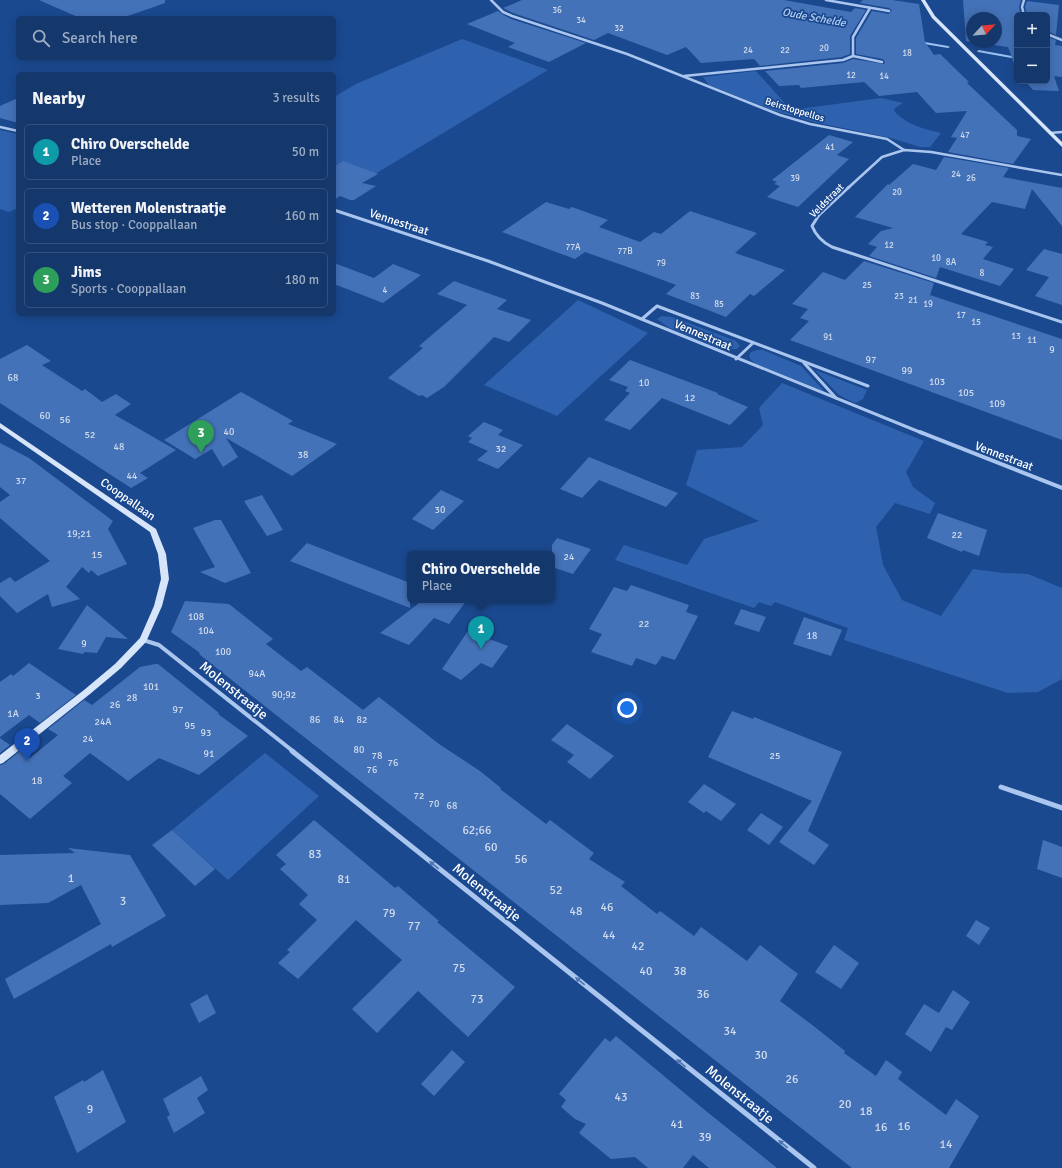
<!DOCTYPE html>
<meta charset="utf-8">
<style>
:root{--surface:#14376c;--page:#214274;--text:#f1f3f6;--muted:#9dacc2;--line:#33517f;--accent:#90b9f0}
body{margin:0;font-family:Signika,sans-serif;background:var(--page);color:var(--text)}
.controls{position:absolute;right:12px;top:12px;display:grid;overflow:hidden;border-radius:6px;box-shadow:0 2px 10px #0003}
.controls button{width:36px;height:36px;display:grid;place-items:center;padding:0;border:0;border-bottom:1px solid var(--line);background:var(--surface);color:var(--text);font:20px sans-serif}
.compass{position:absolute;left:966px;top:12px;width:36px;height:36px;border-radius:50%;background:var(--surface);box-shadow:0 2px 10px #0003;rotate:64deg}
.you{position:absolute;left:627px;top:708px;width:14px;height:14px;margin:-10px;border:3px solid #fff;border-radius:50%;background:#1a73e8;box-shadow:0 0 0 6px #1a73e833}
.badge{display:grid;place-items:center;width:26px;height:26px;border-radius:50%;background:var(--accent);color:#fff;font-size:13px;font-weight:700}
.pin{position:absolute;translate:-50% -33px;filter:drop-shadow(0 1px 2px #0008)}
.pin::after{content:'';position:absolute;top:21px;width:14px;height:12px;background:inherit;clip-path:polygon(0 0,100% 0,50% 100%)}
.popup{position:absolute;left:407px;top:551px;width:148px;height:52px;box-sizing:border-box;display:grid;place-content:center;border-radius:6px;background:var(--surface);filter:drop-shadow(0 1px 3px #0005);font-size:13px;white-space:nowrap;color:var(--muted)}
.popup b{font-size:15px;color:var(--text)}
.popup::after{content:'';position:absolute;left:50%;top:100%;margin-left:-8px;border:8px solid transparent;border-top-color:var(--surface)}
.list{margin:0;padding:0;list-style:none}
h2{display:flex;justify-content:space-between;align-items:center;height:52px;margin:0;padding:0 16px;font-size:17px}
h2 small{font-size:13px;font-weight:400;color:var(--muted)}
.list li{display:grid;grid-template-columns:26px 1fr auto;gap:12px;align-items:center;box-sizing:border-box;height:56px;margin:0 8px 8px;padding:0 8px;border:1px solid var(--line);border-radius:6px}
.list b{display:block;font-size:15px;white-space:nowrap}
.list p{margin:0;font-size:13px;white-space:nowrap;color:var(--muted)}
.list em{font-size:13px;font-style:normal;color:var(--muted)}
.icon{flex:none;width:22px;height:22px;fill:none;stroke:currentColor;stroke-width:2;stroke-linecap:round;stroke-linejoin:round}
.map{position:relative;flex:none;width:1062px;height:1168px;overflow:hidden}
.search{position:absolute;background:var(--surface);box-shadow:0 2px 10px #0003;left:16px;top:16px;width:320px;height:44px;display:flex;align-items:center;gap:10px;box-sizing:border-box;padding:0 14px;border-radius:6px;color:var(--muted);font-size:15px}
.panel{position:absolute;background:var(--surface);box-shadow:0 2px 10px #0003;left:16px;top:72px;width:320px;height:244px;border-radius:6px}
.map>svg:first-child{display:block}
.green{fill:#2e62ae}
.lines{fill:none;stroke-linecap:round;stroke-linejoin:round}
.stream{fill:#9dc0f0;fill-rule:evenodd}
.building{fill:#4472b8;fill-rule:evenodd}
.street-far3{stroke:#aac6ee;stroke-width:2.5}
.street-far2{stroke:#aac6ee;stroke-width:3}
.street-far1{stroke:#aac6ee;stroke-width:4}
.street{stroke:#aac6ee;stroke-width:5}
.secondary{fill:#d7e5fa;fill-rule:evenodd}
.oneway{fill:#4d75b1}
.labels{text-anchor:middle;stroke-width:3.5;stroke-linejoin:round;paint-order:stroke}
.far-number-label{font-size:9px;fill:#d0dced}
.far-street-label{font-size:10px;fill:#fff;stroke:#1b4990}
.number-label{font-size:10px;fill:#d0dced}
.far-water-label{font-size:11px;font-style:italic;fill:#b6d0f5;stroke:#1b4990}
.street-label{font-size:12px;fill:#fff;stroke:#1b4990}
.near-number-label{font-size:12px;fill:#d0dced}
.near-street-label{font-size:14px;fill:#fff;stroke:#1b4990}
</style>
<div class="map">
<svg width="1062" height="1168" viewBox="0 0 1062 1168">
<rect width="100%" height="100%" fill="#1b4990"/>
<!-- green -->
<g class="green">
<path d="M462 39 548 70 375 174 334 163V97L356 84Z"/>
<path d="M756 71 791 110 881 98 903 103 895 108 894 111C909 126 921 128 941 133L930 147H920L891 138 814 122 772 110 709 85 703 77Z"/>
<path d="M0 130 18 134V208L9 212 0 209Z"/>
<path d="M578 300 648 333 557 416 484 385Z"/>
<path d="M662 316 672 317 736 341 740 346 737 349H721L668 327 657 319Z"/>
<path d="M757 350H763L801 366 825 392 757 365 751 360 749 356 751 352Z"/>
<path d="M815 370 867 390 863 399 855 403 839 395Z"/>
<path d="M782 383 924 441 906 472 913 487 935 503 930 514 895 503 876 527 883 565 902 600 941 616 973 569 1003 573 1028 574 1062 588V679L1038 692 1008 693 844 640 848 628 775 602 771 606 759 602 754 608 615 560 624 545 687 565 704 539 759 521 686 485 697 450 742 447 763 425 759 408Z"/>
<path d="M265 753 319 796 228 880 172 830Z"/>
</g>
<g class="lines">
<!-- stream -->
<g class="stream">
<path d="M919 41 948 46 950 47 948 48 918 43V41Z"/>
<path d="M979 50 1017 57V59L978 52 977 51Z"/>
</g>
</g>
<!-- building -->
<g class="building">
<path d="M39 0H165V3L122 18H80Z"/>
<path d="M522 0H784L851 12 855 8 866 10 850 36V54L842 57 760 66 754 59 701 63 686 47 667 55 608 33 594 40 513 13 503 8Z"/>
<path d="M863 0H892L919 4 925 42 934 55 940 54 969 82 967 83 1017 130V136L1031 139 1013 164 948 152 957 138 951 137 967 111 936 113 917 92 879 96 864 82 801 88 799 85 779 86 765 71 843 63 853 59 884 64 885 62 883 59 856 54V38L872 11 889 14 892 10 889 8 860 3Z"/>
<path d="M963 0H1021L1019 7 1021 15H1017V72L1008 47 966 41ZM972 18H996V42H972Z"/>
<path d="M1027 1 1059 5 1056 35 1047 31V15H1027L1025 7Z"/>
<path d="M498 11 502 14 511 19 586 43 549 62 508 47 515 43 467 24Z"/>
<path d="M1047 37 1056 40 1055 45 1062 46V77L1054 76 1059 91 1033 90 1025 81H1047Z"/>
<path d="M18 98V123L0 118V106Z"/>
<path d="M829 135 853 142 837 155 849 159 798 207 767 197 780 186 774 184 777 182 772 180Z"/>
<path d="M944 157 1009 168 1003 177 1062 188V226L1032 189 1025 209 992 202 961 234 988 242 985 245 993 247 983 259 1014 269 1000 286 940 267 936 278 869 256 877 247 868 244 881 231 893 228 855 217 888 184 889 185 913 164 936 170Z"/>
<path d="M343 161 378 174 362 183 376 186 354 200H350L340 196 334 200V166Z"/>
<path d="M546 202 569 209 572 207 608 220 599 227 640 242 654 232 661 234 690 211 757 233 735 253 785 270 754 296 750 294 726 317 666 294 676 285 636 270 585 252 575 259 502 232Z"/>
<path d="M1044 249 1062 254V305L1035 296 1049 277 1026 270Z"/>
<path d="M864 261 934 283 930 295 1062 339V440L790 340 809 321 800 318 808 309 792 304 823 272 845 280Z"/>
<path d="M334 263 374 278 393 264 421 275 383 303 334 284Z"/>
<path d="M454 281 507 300 497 309 531 320 509 342 494 337 444 387 427 398 422 395 419 396 388 378 423 348 419 346 467 305 437 294Z"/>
<path d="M27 345 51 361 42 365 82 391 85 389 102 402 116 394 131 404 115 415 176 450 140 473 148 478 131 488 0 403V359Z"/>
<path d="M630 360 718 393 717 394 748 407 730 425 662 398 630 430 604 420 630 393 625 391 628 387 609 380Z"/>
<path d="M241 392 293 421 288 424 337 444 292 476 226 438 238 457 223 467 212 449 195 459 164 440Z"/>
<path d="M484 422 503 430 498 435 523 445 498 469 477 460 488 451 468 442 472 438 468 436Z"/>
<path d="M0 443 29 458 113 521 108 529 127 564 98 576 91 570 89 573 82 567 66 587 80 599 52 607 48 594 17 613 0 596V583L10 577 15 582 50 561 0 518V502L10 495 0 487Z"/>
<path d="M589 457 663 487 678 493 666 507 599 480 582 498 560 489Z"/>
<path d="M441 490 464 501 433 530 412 519Z"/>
<path d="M262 495 283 530 267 536 244 501Z"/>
<path d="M938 513 987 530 979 556 963 550 962 552 927 538Z"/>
<path d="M215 520H221L251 573 225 583 200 572 215 567 193 528Z"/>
<path d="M557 538 591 549 573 574 552 567V545Z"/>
<path d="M307 543 410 583V608L290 561Z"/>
<path d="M631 585 689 605 686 612 698 616 675 660 662 656 656 665 636 658 632 666 591 652 602 634 589 629 614 587 627 591Z"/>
<path d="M423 600H467L449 624 434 618 409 645 380 633Z"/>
<path d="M185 601 229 604 273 639 266 644 301 671 307 667 363 710 379 697 439 744 480 771 501 788 500 789 546 824 550 820 594 853 589 859 625 882 621 886 657 914 660 911 694 936 701 927 747 961 760 945 798 974 780 1001 811 1024 845 1051 844 1053 876 1076 886 1060 902 1072 898 1079 946 1115 956 1099 979 1116 949 1168H852L271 711 199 654 200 653 171 632Z"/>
<path d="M87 605 128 639 106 637 97 653 85 652 83 654 58 649Z"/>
<path d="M741 609 766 617 759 632 734 624Z"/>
<path d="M804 617 842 630 831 656 793 644Z"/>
<path d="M468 631 508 646 492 668 481 663 461 680 442 669Z"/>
<path d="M29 663 76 695 40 723 29 715 0 737V682L11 674 13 676Z"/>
<path d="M155 664H158L219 713 218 714 248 736 199 775 159 758 128 781 90 753 63 776 72 783 30 819 0 794V765L4 764 20 751 30 758 58 735 48 729 84 700 92 705 140 667Z"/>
<path d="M732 711 753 719 754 717 842 752 808 831 829 845 814 865 779 842 812 801 708 757Z"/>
<path d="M567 724 614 756 590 779 567 762 574 755 551 740Z"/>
<path d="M0 738 10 745 0 753Z"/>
<path d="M704 784 736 804 721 821 706 811 704 813 688 802Z"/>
<path d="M761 813 783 827 769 845 747 830Z"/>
<path d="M314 820 395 888 398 886 439 921 437 922 515 987 468 1037 418 991 377 1033 352 1009 402 960 356 920 298 979 278 963 290 952 287 950 317 920 299 904 308 895 280 869 286 864 276 855Z"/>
<path d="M172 830 215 869 195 886 152 845Z"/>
<path d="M1043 840 1062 847V878L1037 869Z"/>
<path d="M68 848 130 855 166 916 112 947 111 944 14 999 5 979 101 924 81 885 48 903 0 905V855L75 853Z"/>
<path d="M976 920 990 928 979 945 966 936Z"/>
<path d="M834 945 859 963 841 989 815 972Z"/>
<path d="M953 990 970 1002 952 1030 946 1027 931 1052 905 1034 924 1004 939 1013Z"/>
<path d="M207 994 216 1013 199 1023 190 1004Z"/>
<path d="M616 1036 706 1111 777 1168H709L693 1155 683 1168H648L635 1157 611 1159 579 1133 586 1124 575 1119 561 1107 566 1100 559 1094 605 1038 610 1042Z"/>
<path d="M452 1050 465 1062 434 1096 421 1084Z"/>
<path d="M103 1070 126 1122 77 1153 54 1097 83 1080 84 1082Z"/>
<path d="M201 1076 208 1090 197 1098 205 1113 174 1133 167 1117 170 1115 163 1099Z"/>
</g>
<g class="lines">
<!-- street-far3 -->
<g class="street-far3">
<path d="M491 0 503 12 512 16 627 54 780 115 810 124 887 139 904 150"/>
<path d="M826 0 889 11"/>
<path d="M1024 0 1022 7 1024 15"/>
<path d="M1047 34 1062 40"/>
<path d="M853 56 882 62"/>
<path d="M684 76 843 60 853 56V37L870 8"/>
<path d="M0 127 18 131"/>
<path d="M1050 133 1062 132"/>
<path d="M848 188 882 157 904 150 931 152 1062 175"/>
</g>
<!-- street-far2 -->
<g class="street-far2">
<path d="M849 187 819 215 812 226C816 236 822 242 832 247L1062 322"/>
<path d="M334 210 488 261 602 303 922 433"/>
<path d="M642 319 657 306 868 386"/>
<path d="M736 359 753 343"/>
<path d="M804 363 836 398"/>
</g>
<!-- street-far1 -->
<g class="street-far1">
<path d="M920 432 1062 488"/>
<path d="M143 640 159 645 294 752"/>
</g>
<!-- street -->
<g class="street">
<path d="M292 751 814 1168"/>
<path d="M1001 787 1062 808"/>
</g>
<!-- secondary -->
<g class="secondary">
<path d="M921 0H925L935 16 1062 142V147L932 18Z"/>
<path d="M0 423 156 529 166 554 169 579 162 606 146 642 121 668 90 694 3 763 0 764V755L84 690 115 664 140 638 154 606 161 579 158 554 150 532 0 428Z"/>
</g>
</g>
<!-- one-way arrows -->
<defs><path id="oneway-solid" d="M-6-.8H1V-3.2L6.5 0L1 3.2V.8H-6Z"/></defs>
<g class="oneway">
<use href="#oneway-solid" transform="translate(434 865) rotate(-141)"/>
<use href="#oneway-solid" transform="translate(580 981) rotate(-141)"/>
<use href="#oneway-solid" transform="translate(681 1063) rotate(-141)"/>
<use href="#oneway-solid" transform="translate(783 1144) rotate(-141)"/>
</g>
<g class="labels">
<!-- far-number labels -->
<g class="far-number-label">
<text x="557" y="13">36</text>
<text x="581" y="23">34</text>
<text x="619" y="31">32</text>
<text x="824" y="51">20</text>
<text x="748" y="53">24</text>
<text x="785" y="53">22</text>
<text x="907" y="56">18</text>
<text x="851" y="78">12</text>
<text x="884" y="79">14</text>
<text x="965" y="138">47</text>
<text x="830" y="150">41</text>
<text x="956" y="177">24</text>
<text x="795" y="181">39</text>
<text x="971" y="181">26</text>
<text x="897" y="195">20</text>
<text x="889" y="248">12</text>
<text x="573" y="250">77A</text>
<text x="625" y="254">77B</text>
<text x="936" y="261">10</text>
<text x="951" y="265">8A</text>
<text x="661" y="266">79</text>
<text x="982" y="276">8</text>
<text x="867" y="288">25</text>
<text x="385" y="293">4</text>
<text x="695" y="299">83</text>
<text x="899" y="299">23</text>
<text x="913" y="303">21</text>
<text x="719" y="307">85</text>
<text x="928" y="307">19</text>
<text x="961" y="318">17</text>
<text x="976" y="325">15</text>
<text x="1016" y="339">13</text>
<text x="828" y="340">91</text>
<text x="1032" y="343">11</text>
</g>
<!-- far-street labels -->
<g class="far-street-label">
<text transform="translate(795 109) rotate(17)" y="4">Beirstoppellos</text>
<text transform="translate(826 200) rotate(-45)" y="4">Veldstraat</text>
</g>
<!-- number labels -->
<g class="number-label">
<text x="1052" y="353">9</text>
<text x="871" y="363">97</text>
<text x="907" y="374">99</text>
<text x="13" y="381">68</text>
<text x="937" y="385">103</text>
<text x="644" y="386">10</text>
<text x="966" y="396">105</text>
<text x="690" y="401">12</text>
<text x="997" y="407">109</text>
<text x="45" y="419">60</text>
<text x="65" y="423">56</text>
<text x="229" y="435">40</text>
<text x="90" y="438">52</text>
<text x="119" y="450">48</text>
<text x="501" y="452">32</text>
<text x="303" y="458">38</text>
<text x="132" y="479">44</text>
<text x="21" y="484">37</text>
<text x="440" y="513">30</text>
<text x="79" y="537">19;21</text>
<text x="957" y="538">22</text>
<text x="97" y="558">15</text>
<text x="569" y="560">24</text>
<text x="196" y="620">108</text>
<text x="644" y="627">22</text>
<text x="206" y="634">104</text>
<text x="812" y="639">18</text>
<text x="84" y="647">9</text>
<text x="223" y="655">100</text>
<text x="257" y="677">94A</text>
<text x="151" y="690">101</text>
<text x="284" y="698">90;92</text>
<text x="38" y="699">3</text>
<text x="132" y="701">28</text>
<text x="115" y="708">26</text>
<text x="178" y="713">97</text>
<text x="13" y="717">1A</text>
<text x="315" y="723">86</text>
<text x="339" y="723">84</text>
<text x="362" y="723">82</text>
<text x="103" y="725">24A</text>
<text x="190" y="729">95</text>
<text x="206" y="736">93</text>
<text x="88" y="742">24</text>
<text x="359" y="753">80</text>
<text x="209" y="757">91</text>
<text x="377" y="759">78</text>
<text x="775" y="759">25</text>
<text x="393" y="766">76</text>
<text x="372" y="773">76</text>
<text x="37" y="784">18</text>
<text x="419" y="799">72</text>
<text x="434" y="807">70</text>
<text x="452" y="809">68</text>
</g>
<!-- far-water labels -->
<g class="far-water-label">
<text transform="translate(814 17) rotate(10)" y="4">Oude Schelde</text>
</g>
<!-- street labels -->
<g class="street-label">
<text transform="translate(399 222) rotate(18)" y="4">Vennestraat</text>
<text transform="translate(703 335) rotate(23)" y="4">Vennestraat</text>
<text transform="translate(1004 456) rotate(21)" y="4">Vennestraat</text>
<text transform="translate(128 499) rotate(35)" y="4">Cooppallaan</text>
</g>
<!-- near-number labels -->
<g class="near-number-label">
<text x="477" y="834">62;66</text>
<text x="491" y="851">60</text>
<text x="315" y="858">83</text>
<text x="521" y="863">56</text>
<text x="71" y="882">1</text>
<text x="344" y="883">81</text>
<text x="556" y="894">52</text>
<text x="123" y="905">3</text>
<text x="607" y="911">46</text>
<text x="576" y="915">48</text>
<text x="389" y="917">79</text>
<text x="414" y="930">77</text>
<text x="609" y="939">44</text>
<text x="638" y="950">42</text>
<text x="459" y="972">75</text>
<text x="646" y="975">40</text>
<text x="680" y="975">38</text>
<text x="703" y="998">36</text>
<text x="477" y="1003">73</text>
<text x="730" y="1035">34</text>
<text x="761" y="1059">30</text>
<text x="792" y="1083">26</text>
<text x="621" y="1101">43</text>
<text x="845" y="1108">20</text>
<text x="90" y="1113">9</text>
<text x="866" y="1115">18</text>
<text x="677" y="1128">41</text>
<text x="904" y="1130">16</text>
<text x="881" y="1131">16</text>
<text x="705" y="1141">39</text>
<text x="946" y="1148">14</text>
</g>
<!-- near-street labels -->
<g class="near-street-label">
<text transform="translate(234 690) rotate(39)" y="5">Molenstraatje</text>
<text transform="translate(487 892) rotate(39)" y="5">Molenstraatje</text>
<text transform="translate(740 1094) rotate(39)" y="5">Molenstraatje</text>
</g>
</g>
</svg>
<div class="controls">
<button>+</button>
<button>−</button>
</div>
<svg class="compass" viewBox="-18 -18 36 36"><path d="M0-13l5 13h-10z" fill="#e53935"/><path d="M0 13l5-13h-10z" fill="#9dacc2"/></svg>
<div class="you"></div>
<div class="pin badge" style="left:481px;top:649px;background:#0f9aa8">1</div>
<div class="popup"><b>Chiro Overschelde</b>Place</div>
<div class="pin badge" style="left:27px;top:761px;background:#1a4fb4">2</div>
<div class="pin badge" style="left:201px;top:453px;background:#2e9e5b">3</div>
<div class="search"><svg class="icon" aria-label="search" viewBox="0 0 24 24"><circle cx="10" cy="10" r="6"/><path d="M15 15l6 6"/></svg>Search here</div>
<section class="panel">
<h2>Nearby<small>3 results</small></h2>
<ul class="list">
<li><span class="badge" style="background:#0f9aa8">1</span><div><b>Chiro Overschelde</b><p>Place</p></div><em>50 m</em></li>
<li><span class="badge" style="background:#1a4fb4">2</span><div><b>Wetteren Molenstraatje</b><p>Bus stop · Cooppallaan</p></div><em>160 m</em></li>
<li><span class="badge" style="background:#2e9e5b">3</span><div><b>Jims</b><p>Sports · Cooppallaan</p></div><em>180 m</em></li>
</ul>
</section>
</div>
